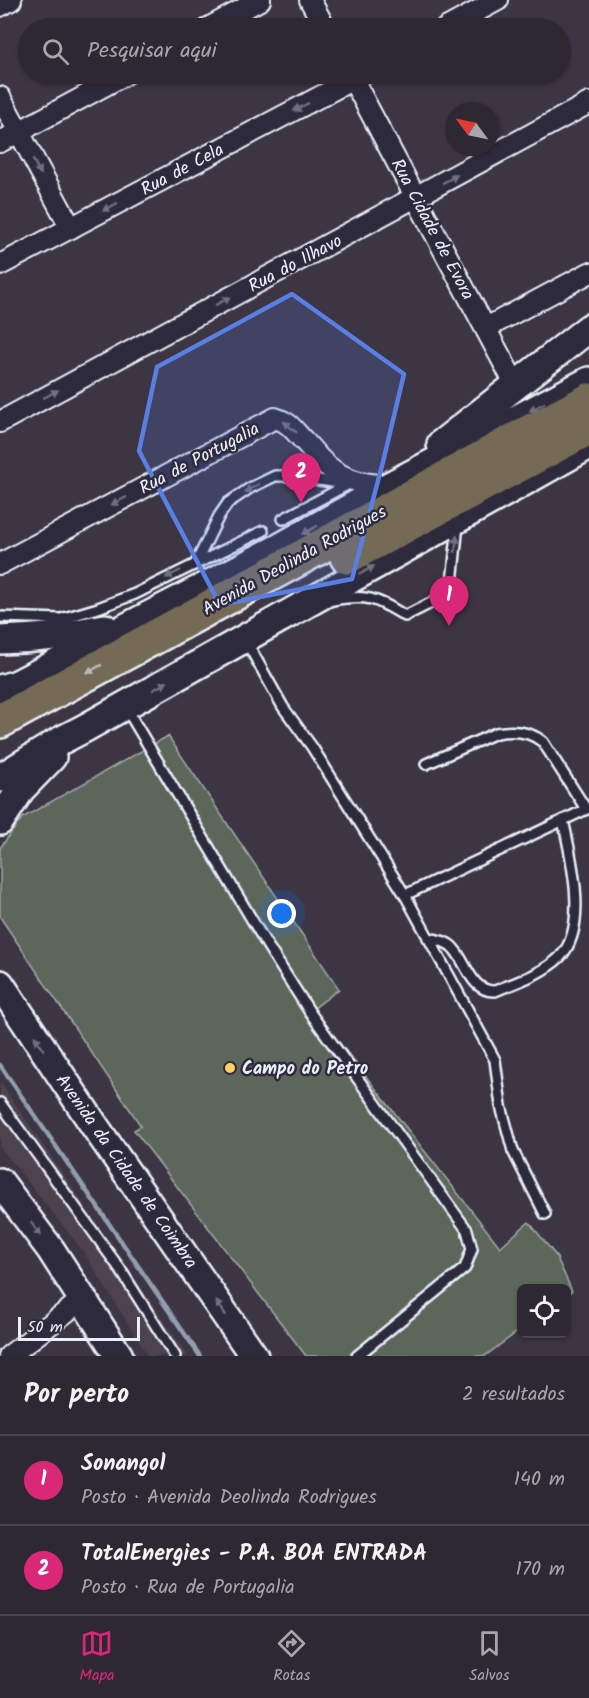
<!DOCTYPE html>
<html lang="pt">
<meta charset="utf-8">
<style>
:root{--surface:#2e2833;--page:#36303b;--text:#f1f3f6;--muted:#a7a6ac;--line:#49444e;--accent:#db2777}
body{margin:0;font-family:Kalam,sans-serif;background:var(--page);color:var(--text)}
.controls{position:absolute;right:18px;bottom:18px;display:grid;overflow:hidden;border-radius:9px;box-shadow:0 2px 4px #0004}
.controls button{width:54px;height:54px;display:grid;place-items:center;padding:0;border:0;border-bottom:2px solid var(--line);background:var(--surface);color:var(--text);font:30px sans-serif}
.compass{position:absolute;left:445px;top:102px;width:54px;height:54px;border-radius:50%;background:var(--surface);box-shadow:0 2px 4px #0004;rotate:303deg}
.scale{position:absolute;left:18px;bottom:15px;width:122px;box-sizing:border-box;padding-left:6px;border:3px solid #e8f1f8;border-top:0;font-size:16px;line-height:21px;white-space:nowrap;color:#e8f1f8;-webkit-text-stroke:4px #2f2a3d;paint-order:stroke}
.you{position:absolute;left:282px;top:914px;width:21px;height:21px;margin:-15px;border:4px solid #fff;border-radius:50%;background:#1a73e8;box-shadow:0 0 0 9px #1a73e833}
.badge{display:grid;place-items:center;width:39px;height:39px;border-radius:50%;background:var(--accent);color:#fff;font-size:20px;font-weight:700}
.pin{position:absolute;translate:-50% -50px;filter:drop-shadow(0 2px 3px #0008)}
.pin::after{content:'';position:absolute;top:32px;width:21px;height:18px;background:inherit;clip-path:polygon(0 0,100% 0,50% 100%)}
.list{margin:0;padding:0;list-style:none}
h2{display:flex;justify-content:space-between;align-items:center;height:78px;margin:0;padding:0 24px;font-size:26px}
h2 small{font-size:20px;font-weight:400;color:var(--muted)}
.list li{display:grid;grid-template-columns:39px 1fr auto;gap:18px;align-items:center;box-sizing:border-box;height:90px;padding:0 24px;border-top:2px solid var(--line)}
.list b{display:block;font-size:22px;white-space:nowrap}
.list p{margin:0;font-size:20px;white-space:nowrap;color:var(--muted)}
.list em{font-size:20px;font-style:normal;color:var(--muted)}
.icon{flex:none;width:33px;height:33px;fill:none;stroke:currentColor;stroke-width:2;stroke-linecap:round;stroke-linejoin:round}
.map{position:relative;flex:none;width:589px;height:1356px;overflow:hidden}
.search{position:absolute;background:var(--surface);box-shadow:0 2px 4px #0004;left:18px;right:18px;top:18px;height:66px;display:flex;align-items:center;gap:15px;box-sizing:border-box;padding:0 21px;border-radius:33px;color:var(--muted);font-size:22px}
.sheet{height:258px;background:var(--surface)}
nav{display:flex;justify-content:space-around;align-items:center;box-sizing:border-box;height:84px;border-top:2px solid var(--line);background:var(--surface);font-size:16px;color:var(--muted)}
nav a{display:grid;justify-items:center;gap:3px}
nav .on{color:var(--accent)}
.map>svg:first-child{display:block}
.built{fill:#4e424d}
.green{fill:#5c665a;stroke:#a2aca9;stroke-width:1.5}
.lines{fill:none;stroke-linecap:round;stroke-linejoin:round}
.stream{stroke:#919eb1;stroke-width:4.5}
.lane-casing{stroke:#e8f1f8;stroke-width:14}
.street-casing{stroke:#e8f1f8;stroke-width:24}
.secondary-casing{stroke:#e8f1f8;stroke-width:32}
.highway-casing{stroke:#e8f1f8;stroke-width:38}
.lane{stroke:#2f2a3d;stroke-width:9}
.street{stroke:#2f2a3d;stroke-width:20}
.secondary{stroke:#2f2a3d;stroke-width:27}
.highway{stroke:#756a55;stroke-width:33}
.oneway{fill:#70707e}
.oneway2{fill:#babbb7}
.marked{fill:#5a7fe2;fill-opacity:0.2;stroke:#5a7fe2;stroke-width:4.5;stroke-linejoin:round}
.poi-dot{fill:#ffd166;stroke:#2f2a3d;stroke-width:2}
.labels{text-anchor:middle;stroke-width:5;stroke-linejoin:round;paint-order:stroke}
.street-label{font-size:18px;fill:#e8f1f8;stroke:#2f2a3d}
.poi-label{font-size:18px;font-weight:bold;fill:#e8f1f8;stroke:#2f2a3d;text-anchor:start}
</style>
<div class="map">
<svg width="589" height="1356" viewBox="0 0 589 1356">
<rect width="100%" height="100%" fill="#3d3544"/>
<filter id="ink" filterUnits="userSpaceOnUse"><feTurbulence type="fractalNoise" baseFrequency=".0167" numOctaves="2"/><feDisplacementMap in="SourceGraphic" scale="12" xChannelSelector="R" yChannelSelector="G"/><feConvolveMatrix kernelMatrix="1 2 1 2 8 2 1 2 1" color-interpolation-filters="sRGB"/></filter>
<g filter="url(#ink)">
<!-- built -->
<path class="built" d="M0 1082 188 1356H148L83 1251 0 1147Z"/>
<!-- green -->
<path class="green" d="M168 736 339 989 313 1009 500 1247 529 1222 556 1256 572 1291 567 1295 566 1288H522L521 1329 485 1356H306L134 1130 141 1126 0 917V848L22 818Z"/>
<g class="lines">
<!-- stream -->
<path class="stream" d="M0 1065 200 1356"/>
<defs>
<g id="lane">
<path d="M283 519 349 484"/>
<path d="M196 563 219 516 228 503 250 488 275 476H291L346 484"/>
<path d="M333 600C368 594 375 598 405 616L451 593 458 524"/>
<path d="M0 617 61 619 98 608 135 594 263 531"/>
<path d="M246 641 283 707 312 747 405 895 495 1060 501 1106 513 1151 545 1214"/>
<path d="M126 708 267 945 311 1014 467 1230 472 1249 465 1268 357 1356"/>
<path d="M426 764 496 733C512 730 530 731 543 742L586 809"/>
<path d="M405 895 589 808"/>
<path d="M428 938C437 940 448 941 454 949 467 963 471 992 495 991 517 982 542 974 560 957 589 927 571 857 563 820"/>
<path d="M0 1103 120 1269 175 1356"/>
</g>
<g id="street">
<path d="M310 0 325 28"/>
<path d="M0 6 11 0"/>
<path d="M208 28 260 0"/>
<path d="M446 28 498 0"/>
<path d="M350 74 515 384"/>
<path d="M0 97 71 228"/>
<path d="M0 142 126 74"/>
<path d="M0 265 363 74"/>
<path d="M486 328 589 273"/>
<path d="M0 422 589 103"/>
<path d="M0 564 275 418C291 423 293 430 304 441 310 447 314 453 320 459 340 480 361 484 389 486"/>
<path d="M9 1356 83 1299"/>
</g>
<g id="secondary">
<path d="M441 444 589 328"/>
<path d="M0 640C36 639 70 635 105 628"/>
<path d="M0 689 17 684 277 549 389 486 589 381"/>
<path d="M0 778 58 742 85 728 584 448"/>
<path d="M0 821 21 789 52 757"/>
<path d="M0 984 96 1128 254 1356"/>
<path d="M0 1182 51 1250 119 1356"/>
</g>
<g id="highway">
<path d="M347 557 589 428"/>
<path d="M0 721 298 559 523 435 589 400"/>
</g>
</defs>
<!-- lane casing -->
<use href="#lane" class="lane-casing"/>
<!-- street casing -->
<use href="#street" class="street-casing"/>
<!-- secondary casing -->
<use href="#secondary" class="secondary-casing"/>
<!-- highway casing -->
<use href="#highway" class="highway-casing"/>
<!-- lane -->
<use href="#lane" class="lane"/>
<!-- street -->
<use href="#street" class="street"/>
<!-- secondary -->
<use href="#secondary" class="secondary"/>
<!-- highway -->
<use href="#highway" class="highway"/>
</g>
<!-- one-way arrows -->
<defs><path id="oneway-solid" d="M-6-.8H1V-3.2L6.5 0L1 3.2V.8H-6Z" transform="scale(1.5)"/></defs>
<g class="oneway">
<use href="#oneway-solid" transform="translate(301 107) rotate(152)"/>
<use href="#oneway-solid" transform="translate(37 167) rotate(61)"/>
<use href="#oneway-solid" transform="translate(450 179) rotate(-29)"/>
<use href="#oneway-solid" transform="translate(110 207) rotate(152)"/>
<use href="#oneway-solid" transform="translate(223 301) rotate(-28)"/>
<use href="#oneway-solid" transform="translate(51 394) rotate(-28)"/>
<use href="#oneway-solid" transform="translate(537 407) rotate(152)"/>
<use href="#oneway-solid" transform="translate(290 427) rotate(-140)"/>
<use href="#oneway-solid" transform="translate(252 488) rotate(150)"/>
<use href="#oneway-solid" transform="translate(119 501) rotate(152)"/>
<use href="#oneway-solid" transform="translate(310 530) rotate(151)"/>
<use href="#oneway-solid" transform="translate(456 544) rotate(-84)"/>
<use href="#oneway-solid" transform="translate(367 570) rotate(-29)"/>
<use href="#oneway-solid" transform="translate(173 574) rotate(154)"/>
<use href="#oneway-solid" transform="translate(160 686) rotate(-29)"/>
<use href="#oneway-solid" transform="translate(39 1043) rotate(-124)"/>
<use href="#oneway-solid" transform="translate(36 1229) rotate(54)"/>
<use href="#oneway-solid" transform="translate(221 1308) rotate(-124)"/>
</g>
<use class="oneway2" href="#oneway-solid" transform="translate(94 669) rotate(151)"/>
</g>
<!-- marked area -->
<path class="marked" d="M292 294 404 374 383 462 352 579 220 605 139 451 157 367Z"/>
<!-- markers -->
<circle class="poi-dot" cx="230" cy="1068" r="6"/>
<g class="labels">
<!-- street labels -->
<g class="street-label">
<text transform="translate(182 169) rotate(-28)" y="6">Rua de Cela</text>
<text transform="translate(433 229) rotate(62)" y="6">Rua Cidade de Evora</text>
<text transform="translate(295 263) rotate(-28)" y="6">Rua do Ilhavo</text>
<text transform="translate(199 458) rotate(-28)" y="6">Rua de Portugalia</text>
<text transform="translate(294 560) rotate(-29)" y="6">Avenida Deolinda Rodrigues</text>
<text transform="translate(127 1171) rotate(55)" y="6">Avenida da Cidade de Coimbra</text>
</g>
<!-- poi labels -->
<g class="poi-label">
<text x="242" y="1074">Campo do Petro</text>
</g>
</g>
</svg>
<div class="controls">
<button><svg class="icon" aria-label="locate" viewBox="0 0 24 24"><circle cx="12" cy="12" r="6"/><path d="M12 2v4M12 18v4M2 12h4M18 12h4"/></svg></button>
</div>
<svg class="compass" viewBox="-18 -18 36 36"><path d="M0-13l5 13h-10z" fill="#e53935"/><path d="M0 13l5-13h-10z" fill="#a7a6ac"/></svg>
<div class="scale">50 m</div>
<div class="you"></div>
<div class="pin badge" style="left:449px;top:626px">1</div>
<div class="pin badge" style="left:301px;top:503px">2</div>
<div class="search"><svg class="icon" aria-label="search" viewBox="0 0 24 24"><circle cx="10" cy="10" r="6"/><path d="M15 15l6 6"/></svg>Pesquisar aqui</div>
</div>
<section class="sheet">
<h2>Por perto<small>2 resultados</small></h2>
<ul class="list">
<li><span class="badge">1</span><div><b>Sonangol</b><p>Posto · Avenida Deolinda Rodrigues</p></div><em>140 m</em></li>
<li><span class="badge">2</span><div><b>TotalEnergies - P.A. BOA ENTRADA</b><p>Posto · Rua de Portugalia</p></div><em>170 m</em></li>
</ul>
</section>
<nav>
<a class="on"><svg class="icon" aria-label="map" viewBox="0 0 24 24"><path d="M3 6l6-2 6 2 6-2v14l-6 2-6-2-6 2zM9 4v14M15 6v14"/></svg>Mapa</a>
<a><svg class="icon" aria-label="directions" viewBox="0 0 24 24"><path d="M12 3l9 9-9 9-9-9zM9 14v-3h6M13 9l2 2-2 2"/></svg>Rotas</a>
<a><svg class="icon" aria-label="saved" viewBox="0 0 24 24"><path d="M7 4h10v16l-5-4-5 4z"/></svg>Salvos</a>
</nav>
